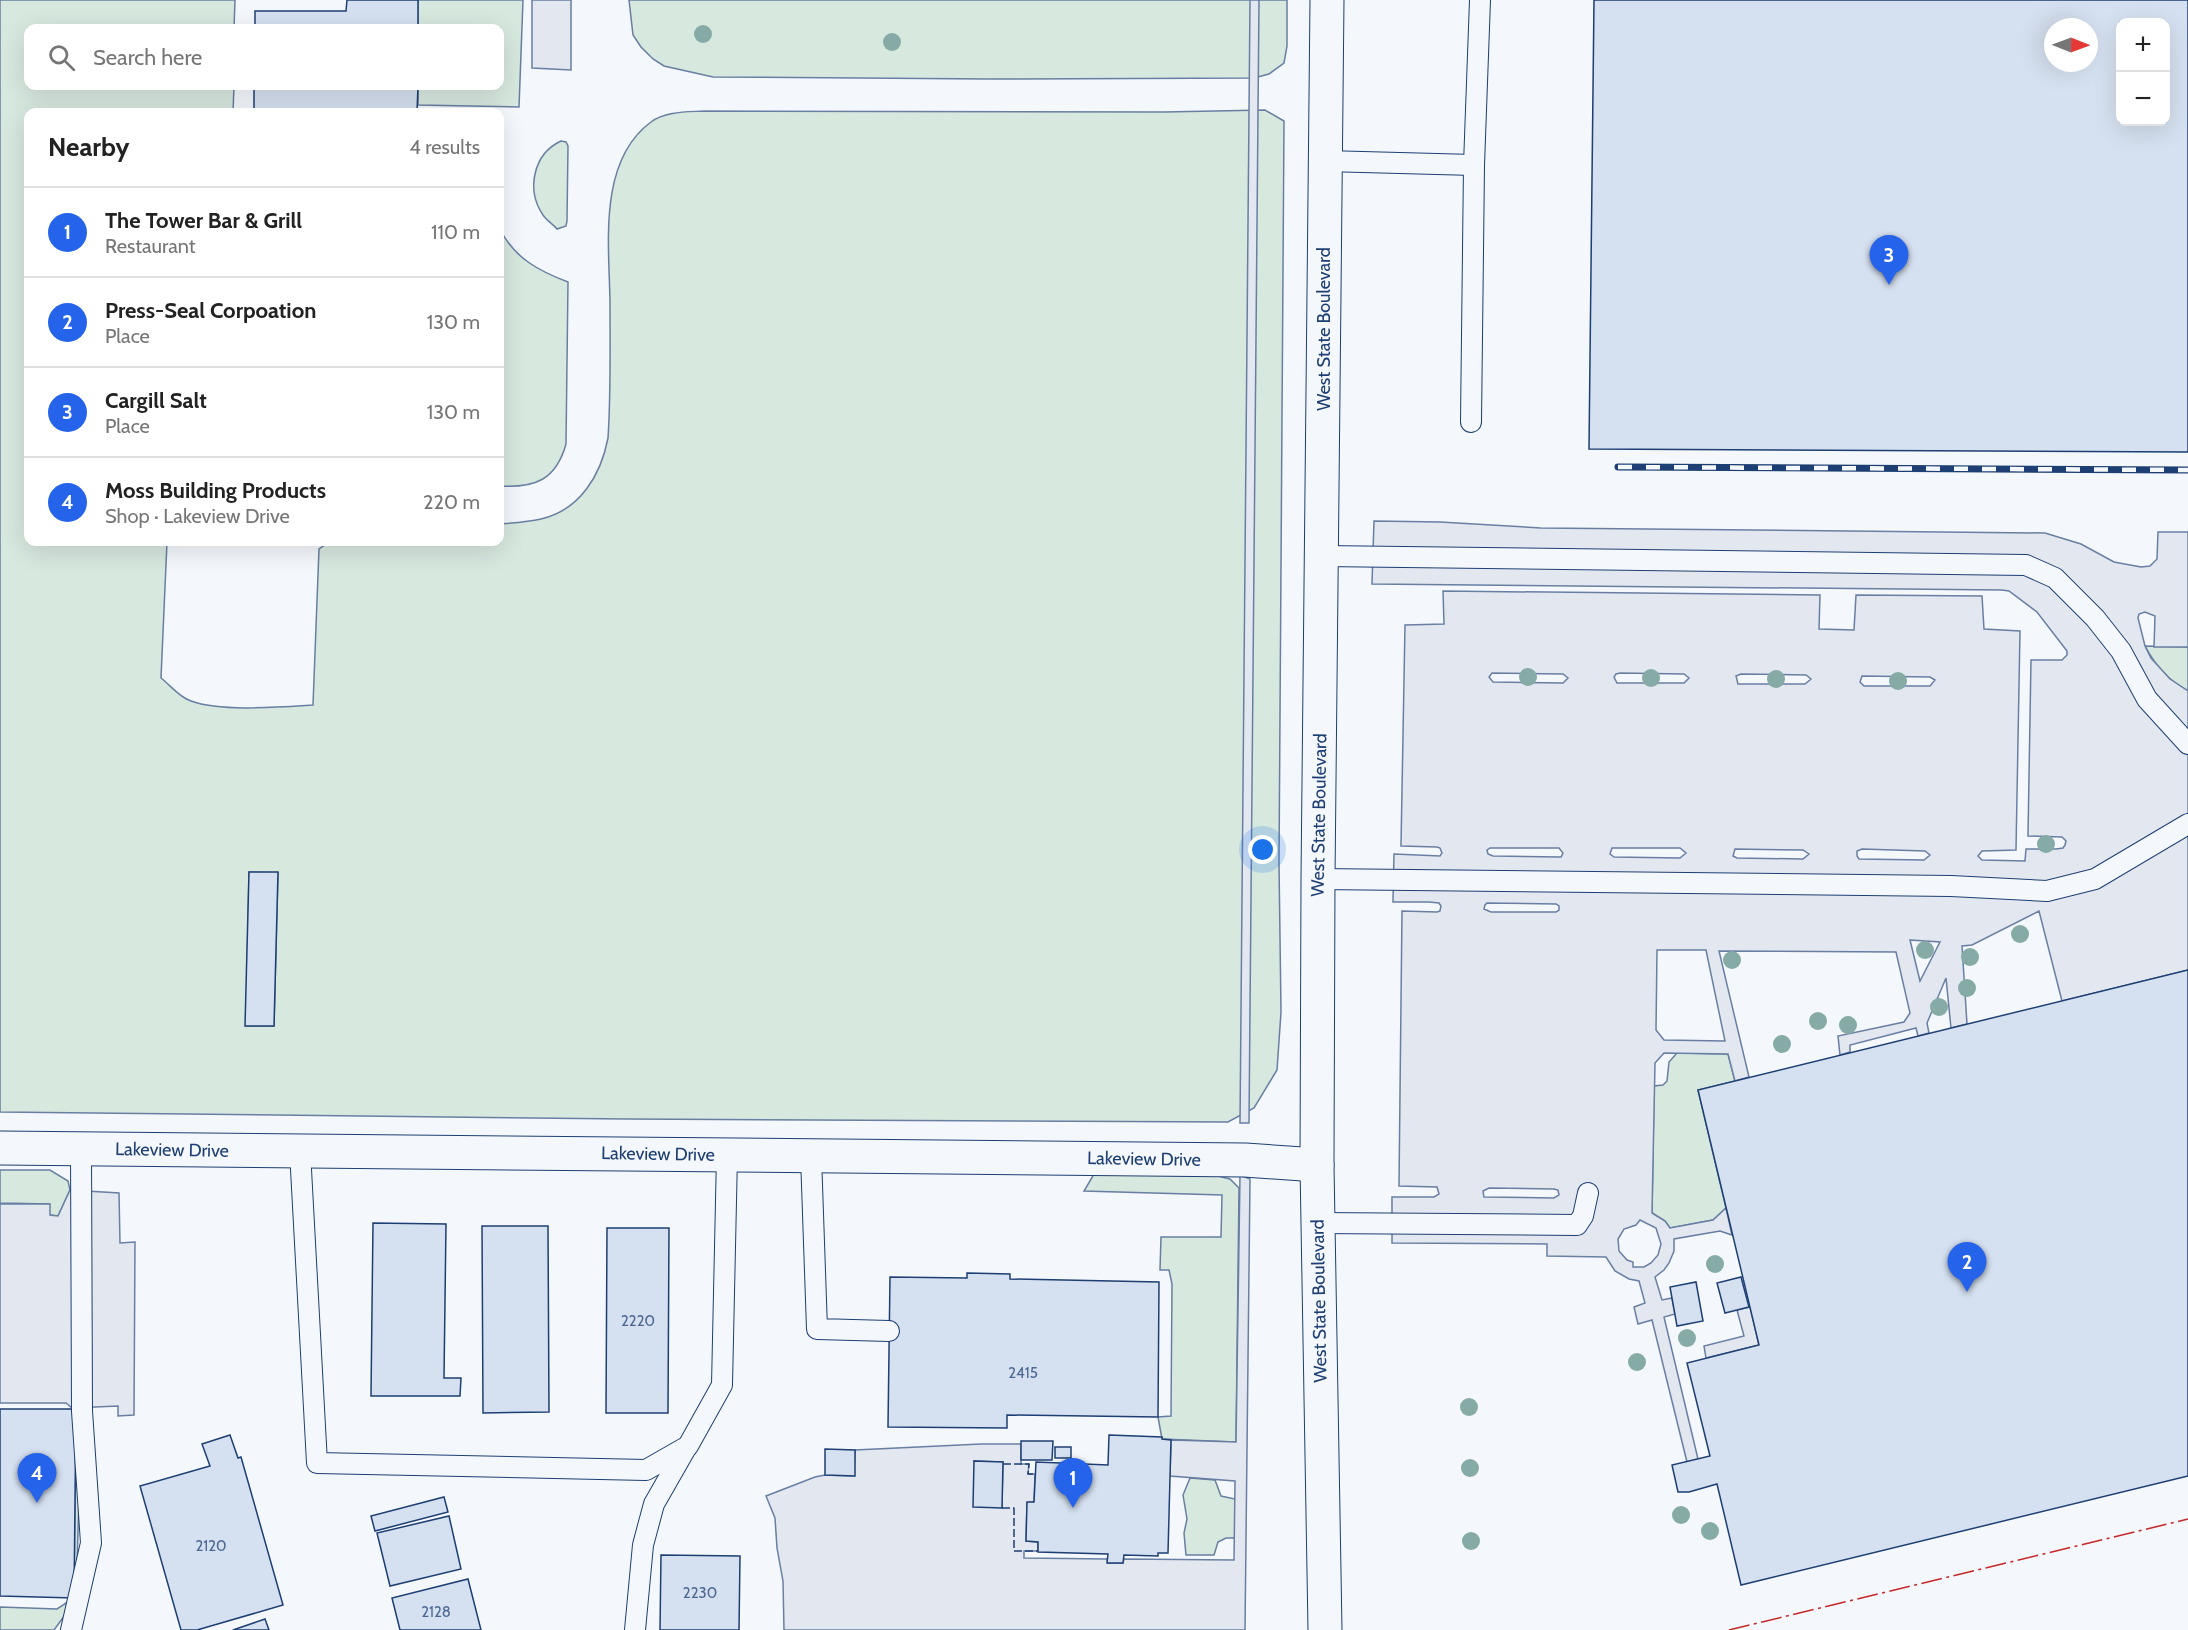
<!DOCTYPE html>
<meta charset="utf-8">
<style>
:root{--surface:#fff;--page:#f2f2f2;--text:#222;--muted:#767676;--line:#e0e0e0;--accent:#2563eb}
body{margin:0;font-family:Cabin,sans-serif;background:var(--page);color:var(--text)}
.controls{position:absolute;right:18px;top:18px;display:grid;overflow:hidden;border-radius:12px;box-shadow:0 6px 24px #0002}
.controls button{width:54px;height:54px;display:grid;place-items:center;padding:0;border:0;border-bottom:2px solid var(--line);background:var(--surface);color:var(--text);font:30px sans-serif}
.compass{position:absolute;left:2044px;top:18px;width:54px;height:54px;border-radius:50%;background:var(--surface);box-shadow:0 6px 24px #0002;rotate:91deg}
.you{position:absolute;left:1263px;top:850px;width:21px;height:21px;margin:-15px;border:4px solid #fff;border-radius:50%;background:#1a73e8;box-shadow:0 0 0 9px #1a73e833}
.badge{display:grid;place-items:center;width:39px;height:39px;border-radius:50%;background:var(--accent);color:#fff;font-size:20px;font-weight:700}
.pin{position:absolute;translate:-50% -50px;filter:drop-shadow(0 2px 3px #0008)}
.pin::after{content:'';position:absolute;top:32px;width:21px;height:18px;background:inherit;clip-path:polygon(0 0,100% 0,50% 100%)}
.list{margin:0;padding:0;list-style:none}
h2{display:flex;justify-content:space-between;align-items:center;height:78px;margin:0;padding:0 24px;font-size:26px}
h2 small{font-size:20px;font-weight:400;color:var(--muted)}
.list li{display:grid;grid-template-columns:39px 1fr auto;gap:18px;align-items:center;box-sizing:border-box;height:90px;padding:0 24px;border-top:2px solid var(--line)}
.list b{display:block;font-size:22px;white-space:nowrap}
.list p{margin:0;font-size:20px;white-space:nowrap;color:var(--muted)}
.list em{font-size:20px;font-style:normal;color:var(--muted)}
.icon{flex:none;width:33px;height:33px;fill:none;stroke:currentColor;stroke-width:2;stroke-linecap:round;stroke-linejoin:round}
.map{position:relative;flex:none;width:2188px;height:1630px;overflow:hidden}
.search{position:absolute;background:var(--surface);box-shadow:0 6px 24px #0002;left:24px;top:24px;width:480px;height:66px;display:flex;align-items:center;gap:15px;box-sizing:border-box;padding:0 21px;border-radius:12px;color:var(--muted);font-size:22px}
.panel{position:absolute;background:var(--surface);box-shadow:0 6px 24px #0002;left:24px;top:108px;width:480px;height:438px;border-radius:12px}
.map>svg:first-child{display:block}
.green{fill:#d7e8df;stroke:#687fa3;stroke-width:1.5;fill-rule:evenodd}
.parking{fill:#e3e8f0;stroke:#687fa3;stroke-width:1.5;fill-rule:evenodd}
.building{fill:#d5e0f0;stroke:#1d3f73;stroke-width:1.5;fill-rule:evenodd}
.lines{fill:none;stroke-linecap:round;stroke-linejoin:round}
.service-casing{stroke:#1d3f73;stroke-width:22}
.minor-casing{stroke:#1d3f73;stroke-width:35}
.primary-casing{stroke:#1d3f73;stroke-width:35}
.service{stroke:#f4f7fb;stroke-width:20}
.minor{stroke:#f4f7fb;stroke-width:33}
.primary{stroke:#f4f7fb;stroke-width:33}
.rail-casing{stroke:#1d3f73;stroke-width:7}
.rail{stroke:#f4f7fb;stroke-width:4.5;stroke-dasharray:14;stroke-linecap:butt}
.fence{stroke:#1d3f73;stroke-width:1.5;stroke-dasharray:8 3;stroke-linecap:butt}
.power{stroke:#c62828;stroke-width:1.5;stroke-dasharray:21 4.5 3 4.5;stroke-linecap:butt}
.tree{fill:#86aba6}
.labels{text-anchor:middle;stroke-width:4.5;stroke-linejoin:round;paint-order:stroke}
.number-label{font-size:15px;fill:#4b6792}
.street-label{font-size:18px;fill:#1d3f73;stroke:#f4f7fb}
</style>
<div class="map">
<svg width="2188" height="1630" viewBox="0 0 2188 1630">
<rect width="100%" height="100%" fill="#f4f7fb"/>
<!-- green -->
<g class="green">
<path d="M0 0H235L234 28H28V86H234L233 112H28V542H167L161 678C170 685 180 698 191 701 220 712 281 707 313 705L319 549 329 542H500V524C513 523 528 522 541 519 580 510 601 475 608 438 611 393 610 346 610 301 609 244 598 161 651 122 665 111 688 112 704 111L1164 112 1265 110 1284 121 1279 864 1281 1012 1277 1070 1254 1108 1228 1122 627 1119 0 1112ZM249 872 278 873 274 1026H246Z"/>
<path d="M418 0H523L519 107 418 105V86H500V28H418Z"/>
<path d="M629 0H1287V46L1284 63 1269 74 1254 78 988 79 713 77 664 66 653 59 641 47 633 35Z"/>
<path d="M561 141 566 142 568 146 567 221 566 226 557 229C553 224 547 221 543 215 526 190 533 154 561 141Z"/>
<path d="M500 229C514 258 539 271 568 282L566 444C556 480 535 488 500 486Z"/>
<path d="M2145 646 2188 647V691C2169 681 2155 665 2145 646Z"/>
<path d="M1677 1053 1728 1054 1735 1081 1698 1090 1726 1208 1713 1220 1670 1228 1665 1221 1652 1213 1654 1086 1663 1085 1667 1081 1669 1062Z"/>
<path d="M0 1170H50L68 1181 70 1190 58 1216 49 1215V1204L0 1203Z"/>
<path d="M1094 1174 1218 1176 1230 1179 1239 1188 1236 1442 1162 1439 1158 1417 1171 1416 1172 1284 1169 1270H1160L1161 1237H1221L1222 1195 1084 1191Z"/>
<path d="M76 1409 80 1462 76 1600 54 1630H0V1607L57 1609 74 1598Z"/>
<path d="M1190 1478 1215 1480 1221 1496 1235 1499V1538H1226L1218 1542 1214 1555H1186L1184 1533 1187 1519 1183 1495Z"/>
</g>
<!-- parking -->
<g class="parking">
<path d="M532 0H571V70L532 68Z"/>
<path d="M1250 0H1259L1249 1123H1240Z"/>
<path d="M1374 521 1440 522 1541 528 2045 533 2081 544 2114 562 2141 567 2150 566 2157 559 2158 532H2188V647H2154L2155 616 2145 612 2139 614 2138 618 2145 646 2151 658 2170 679 2188 691V970L2062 1001 2039 911 1972 945 1962 946 1967 1024 1951 1028 1946 978 1927 1023 1929 1033 1918 1036 1916 1028 1850 1045V1052L1840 1055 1838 1036 1904 1022 1910 1013 1896 952 1719 951 1749 1077 1735 1081 1728 1054 1664 1053 1655 1063 1652 1213 1665 1221 1670 1228 1713 1220 1726 1208 1732 1235 1720 1231 1674 1239V1251L1669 1263 1664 1270 1655 1277 1662 1300 1672 1298 1675 1314 1664 1317 1698 1459 1687 1462 1652 1320 1638 1324 1634 1307 1645 1303 1639 1281 1629 1279 1615 1271 1606 1257 1547 1256V1244L1392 1243V1197H1434L1439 1194 1437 1187 1399 1186 1402 911 1437 912 1440 911 1441 906 1439 903 1429 902H1393L1394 854 1440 856 1442 853 1440 848 1437 847 1401 846 1405 625 1444 624 1443 591 1820 595 1819 629 1854 630 1856 595 1982 596 1984 629 2020 631 2016 850 1982 851 1978 856 1982 860 2025 861 2026 849H2056L2063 848 2065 845 2066 841 2062 837 2028 836 2031 660H2062L2067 655V651L2037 612 2009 591 2002 590 1372 584ZM1492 673 1563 674 1568 678 1563 683 1493 682 1489 677ZM1620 673 1684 674 1689 678 1684 683H1617L1614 677 1616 674ZM1741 674 1806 675 1811 679 1805 684H1738L1736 676ZM1862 676 1930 677 1935 680 1930 686H1864L1860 682ZM1490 848H1559L1563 853 1561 857 1493 856 1488 854 1487 850ZM1612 848H1680L1686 853 1680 858 1614 857 1610 854ZM1735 849 1803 850 1809 854 1803 859 1737 858 1733 856ZM1862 849 1925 851 1930 855 1924 860 1859 859 1857 856V851ZM1487 903 1556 904 1559 906V910L1556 912H1491L1484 909 1485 905ZM1910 940 1940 942 1920 981ZM1657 950H1706L1725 1041 1664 1040 1656 1030ZM1489 1188 1554 1189 1558 1190 1559 1195 1554 1198 1484 1197 1483 1191ZM1640 1220 1656 1228 1661 1244 1658 1255 1651 1263 1644 1267H1633V1262L1627 1260 1619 1251 1618 1239 1624 1229 1636 1225Z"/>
<path d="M1240 1175 1250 1179 1245 1630H784L783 1581 777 1548 775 1518 766 1496 815 1477 825 1475 854 1476 855 1450 981 1444H1021V1464H1029L1028 1474H1035L1034 1502 1027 1503 1026 1541 1038 1542V1551H1024V1558L1107 1559 1108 1563H1123L1124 1559 1234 1560 1235 1481 1170 1476 1171 1440 1236 1442ZM974 1461 1003 1462 1002 1507Z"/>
<path d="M70 1190 119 1193 120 1243 135 1242 134 1415 118 1416V1406L72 1408 66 1403H0V1204H50V1215L58 1216Z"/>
<path d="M1750 1307 1759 1345 1706 1358 1704 1346 1744 1336 1737 1310Z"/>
</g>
<!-- building -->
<g class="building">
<path d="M347 0H418V28H255V11H346Z"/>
<path d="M1594 0H2188V452L1589 449ZM2120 22H2166V122H2120ZM2053 27H2089V63H2053Z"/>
<path d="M254 86H418L417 112H254Z"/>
<path d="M249 872H278L274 1026H245Z"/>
<path d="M2188 970V1476L1741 1585 1717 1484 1689 1492H1678L1672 1465 1710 1456 1687 1363 1759 1345 1698 1090Z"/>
<path d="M373 1223 446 1224 444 1378H461L460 1396H371Z"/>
<path d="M482 1226H548L549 1412 483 1413Z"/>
<path d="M607 1228H669L668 1413H606Z"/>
<path d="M967 1273 1010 1274V1279L1159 1282 1158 1417 1007 1415V1428L888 1427 890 1277 967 1278Z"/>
<path d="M1741 1277 1749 1307 1725 1313 1717 1283Z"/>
<path d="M1696 1282 1703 1321 1677 1326 1670 1287Z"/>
<path d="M0 1409H76L74 1598 0 1596Z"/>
<path d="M230 1435 238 1458 241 1457 283 1605 197 1630H181L140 1486 210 1466 202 1444Z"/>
<path d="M1109 1435 1162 1437V1439L1171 1440 1168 1553H1158V1556L1124 1555 1123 1563H1107L1108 1554 1038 1552V1542L1026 1541 1027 1502H1034L1036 1462 1108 1465Z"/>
<path d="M1021 1441H1053L1052 1460H1021Z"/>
<rect x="1055" y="1447" width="16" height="11"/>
<path d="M825 1449 855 1450V1476L825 1475Z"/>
<path d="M974 1461 1003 1462 1002 1508 973 1507Z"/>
<path d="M444 1497 448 1512 375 1531 371 1516Z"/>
<path d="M449 1516 461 1569 390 1586 377 1533Z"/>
<path d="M661 1555 740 1556 739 1630H660Z"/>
<path d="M468 1579 481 1630H400L392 1598Z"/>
<path d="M265 1619 269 1630H233Z"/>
</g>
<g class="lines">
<defs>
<g id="service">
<path d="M1325 161 1474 165"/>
<path d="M1471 422 1474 165 1480 0"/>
<path d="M1322 556 2026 565 2055 578 2095 618 2121 651 2147 699 2188 744"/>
<path d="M1318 879 1951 886 2047 891 2095 879 2188 824"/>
<path d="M300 1151 317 1463 646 1470 688 1446 722 1385 727 1155"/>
<path d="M811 1156 817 1329 889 1331"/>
<path d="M1317 1223 1577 1225 1583 1216 1588 1193"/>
<path d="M71 1630 91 1543 82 1411 81 1149"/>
<path d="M635 1630 643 1545 654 1504 686 1448"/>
</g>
<path id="minor" d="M0 1148 1245 1160 1317 1165"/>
<path id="primary" d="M1325 1630 1317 1165 1318 879 1327 0"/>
</defs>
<!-- service casing -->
<use href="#service" class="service-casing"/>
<!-- minor casing -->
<use href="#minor" class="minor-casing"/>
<!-- primary casing -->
<use href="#primary" class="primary-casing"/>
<!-- service -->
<use href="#service" class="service"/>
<!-- minor -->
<use href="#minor" class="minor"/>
<!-- primary -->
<use href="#primary" class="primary"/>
<defs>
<path id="rail" d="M1618 467 2188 470"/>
</defs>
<!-- rail casing -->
<use href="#rail" class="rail-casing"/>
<!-- rail -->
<use href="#rail" class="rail"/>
<!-- fence -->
<g class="fence">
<path d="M1003 1464H1029L1028 1474H1035"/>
<path d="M1002 1508H1014V1551H1038"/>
</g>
<!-- power -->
<path class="power" d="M1729 1630 2188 1519"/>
</g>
<!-- trees -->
<g class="tree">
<circle cx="703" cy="34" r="9"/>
<circle cx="892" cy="42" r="9"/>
<circle cx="1528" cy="677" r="9"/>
<circle cx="1651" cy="678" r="9"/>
<circle cx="1776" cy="679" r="9"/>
<circle cx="1898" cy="681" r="9"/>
<circle cx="2046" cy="844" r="9"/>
<circle cx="2020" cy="934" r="9"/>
<circle cx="1925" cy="950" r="9"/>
<circle cx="1970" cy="957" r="9"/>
<circle cx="1732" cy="960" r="9"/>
<circle cx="1967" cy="988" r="9"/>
<circle cx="1939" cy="1007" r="9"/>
<circle cx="1818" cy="1021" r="9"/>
<circle cx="1848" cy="1025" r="9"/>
<circle cx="1782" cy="1044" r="9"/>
<circle cx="1715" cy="1264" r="9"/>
<circle cx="1687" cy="1338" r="9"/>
<circle cx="1637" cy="1362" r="9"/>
<circle cx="1469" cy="1407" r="9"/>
<circle cx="1470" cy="1468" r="9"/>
<circle cx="1681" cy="1515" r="9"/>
<circle cx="1710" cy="1531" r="9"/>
<circle cx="1471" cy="1541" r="9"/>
</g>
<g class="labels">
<!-- number labels -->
<g class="number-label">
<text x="638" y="1326">2220</text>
<text x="1023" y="1378">2415</text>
<text x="211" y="1551">2120</text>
<text x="700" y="1598">2230</text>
<text x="436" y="1617">2128</text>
</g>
<!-- street labels -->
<g class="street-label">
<text transform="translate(1324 329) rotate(-90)" y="6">West State Boulevard</text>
<text transform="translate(1319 815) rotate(-89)" y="6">West State Boulevard</text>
<text transform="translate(172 1150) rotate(1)" y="6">Lakeview Drive</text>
<text transform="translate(658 1154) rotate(1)" y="6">Lakeview Drive</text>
<text transform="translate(1144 1159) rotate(1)" y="6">Lakeview Drive</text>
<text transform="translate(1319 1301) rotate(-91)" y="6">West State Boulevard</text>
</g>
</g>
</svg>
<div class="controls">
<button>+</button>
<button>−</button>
</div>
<svg class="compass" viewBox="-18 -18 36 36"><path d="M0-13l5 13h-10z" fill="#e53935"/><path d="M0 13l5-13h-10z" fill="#767676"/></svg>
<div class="you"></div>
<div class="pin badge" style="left:1073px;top:1508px">1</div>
<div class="pin badge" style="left:1967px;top:1292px">2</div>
<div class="pin badge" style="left:1889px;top:285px">3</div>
<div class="pin badge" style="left:37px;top:1503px">4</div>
<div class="search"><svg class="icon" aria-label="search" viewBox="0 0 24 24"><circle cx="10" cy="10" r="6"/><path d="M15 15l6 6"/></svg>Search here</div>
<section class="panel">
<h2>Nearby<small>4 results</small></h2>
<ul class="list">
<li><span class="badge">1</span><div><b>The Tower Bar &amp; Grill</b><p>Restaurant</p></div><em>110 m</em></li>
<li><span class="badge">2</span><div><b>Press-Seal Corpoation</b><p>Place</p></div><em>130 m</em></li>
<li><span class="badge">3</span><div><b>Cargill Salt</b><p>Place</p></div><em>130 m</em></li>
<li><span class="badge">4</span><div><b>Moss Building Products</b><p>Shop · Lakeview Drive</p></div><em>220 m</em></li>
</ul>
</section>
</div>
